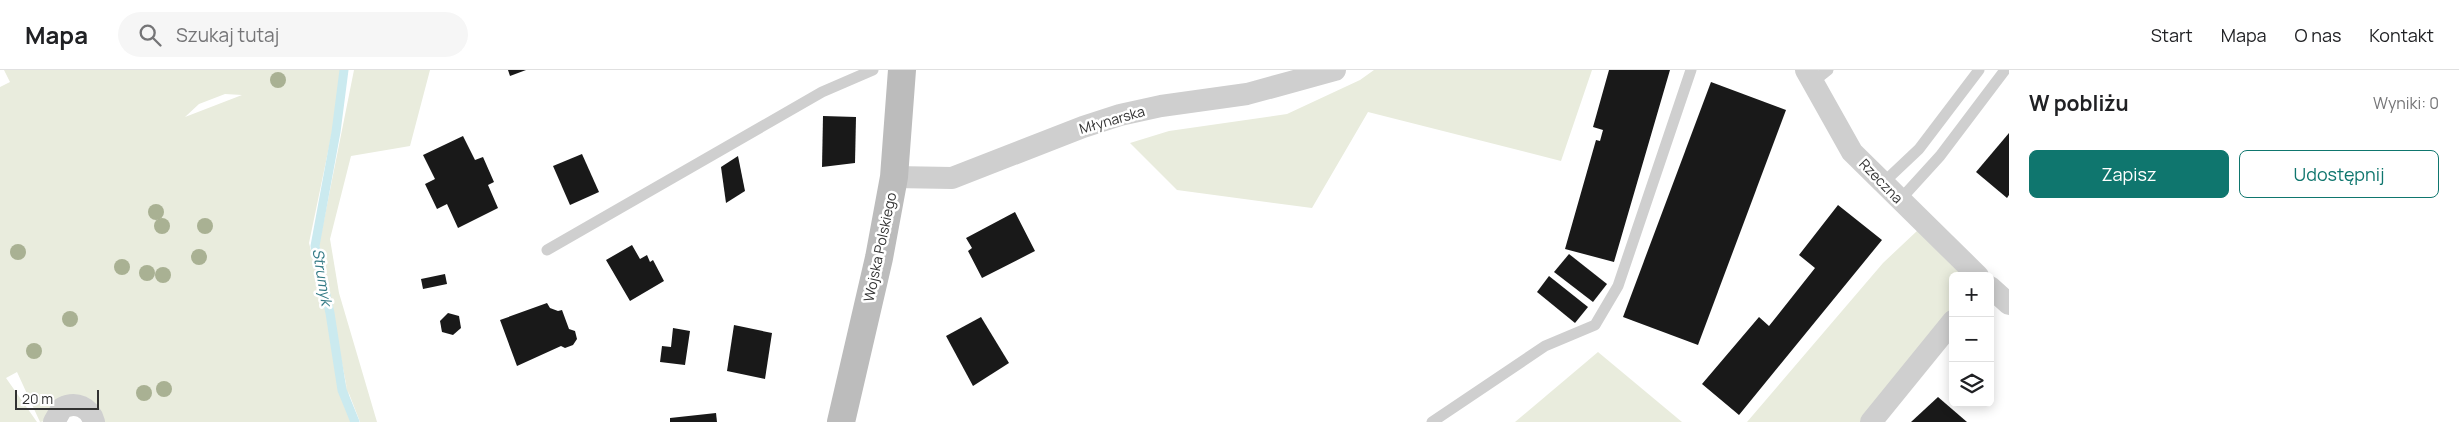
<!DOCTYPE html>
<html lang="pl">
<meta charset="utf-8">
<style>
:root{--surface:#fff;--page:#f6f6f6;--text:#202124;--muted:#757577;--line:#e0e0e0;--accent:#0f766e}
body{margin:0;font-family:Manrope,sans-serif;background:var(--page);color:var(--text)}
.controls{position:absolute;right:15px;bottom:15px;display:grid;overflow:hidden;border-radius:8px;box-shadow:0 2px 12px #0003}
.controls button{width:45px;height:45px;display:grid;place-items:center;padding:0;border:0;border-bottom:1px solid var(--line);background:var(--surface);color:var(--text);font:25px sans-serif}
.scale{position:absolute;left:15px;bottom:12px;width:84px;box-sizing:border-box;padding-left:5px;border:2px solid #323232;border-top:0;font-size:14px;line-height:18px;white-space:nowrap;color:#323232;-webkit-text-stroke:4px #fff;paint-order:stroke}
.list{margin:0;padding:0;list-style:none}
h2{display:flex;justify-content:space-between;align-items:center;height:65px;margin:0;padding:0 20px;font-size:21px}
h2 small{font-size:16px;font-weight:400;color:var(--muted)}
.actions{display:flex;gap:10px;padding:15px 20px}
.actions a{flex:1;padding:11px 0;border:1px solid var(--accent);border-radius:8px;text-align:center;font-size:18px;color:var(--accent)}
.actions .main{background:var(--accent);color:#fff}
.icon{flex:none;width:28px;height:28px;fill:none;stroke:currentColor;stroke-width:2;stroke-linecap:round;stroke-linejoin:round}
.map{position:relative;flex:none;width:2009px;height:352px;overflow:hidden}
header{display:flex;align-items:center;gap:30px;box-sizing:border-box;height:70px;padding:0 25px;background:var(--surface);border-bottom:1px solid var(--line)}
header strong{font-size:24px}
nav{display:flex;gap:28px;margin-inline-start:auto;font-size:18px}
.search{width:350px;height:45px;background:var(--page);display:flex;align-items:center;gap:12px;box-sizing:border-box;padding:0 18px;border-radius:28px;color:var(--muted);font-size:19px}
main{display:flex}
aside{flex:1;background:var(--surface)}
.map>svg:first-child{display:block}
.green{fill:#e9ecdd;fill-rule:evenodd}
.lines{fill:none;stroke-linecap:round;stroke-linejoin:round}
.stream{stroke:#cbeaef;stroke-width:9}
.building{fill:#191919}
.lane{stroke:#cfcfcf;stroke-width:11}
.street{stroke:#cfcfcf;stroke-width:22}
.secondary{stroke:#bcbcbc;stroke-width:28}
.tree{fill:#a9b193}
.labels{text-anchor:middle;stroke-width:5;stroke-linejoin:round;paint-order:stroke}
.street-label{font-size:14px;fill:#323232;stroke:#fff}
.water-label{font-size:15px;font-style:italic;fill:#337a85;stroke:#fff}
</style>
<header>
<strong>Mapa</strong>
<div class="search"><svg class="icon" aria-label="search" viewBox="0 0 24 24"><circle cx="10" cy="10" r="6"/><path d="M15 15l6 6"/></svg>Szukaj tutaj</div>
<nav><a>Start</a><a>Mapa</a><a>O nas</a><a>Kontakt</a></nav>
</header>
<main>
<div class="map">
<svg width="2009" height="352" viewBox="0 0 2009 352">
<rect width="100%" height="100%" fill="#fff"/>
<!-- green -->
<g class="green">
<path d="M4 0H345L309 173 347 319 319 175 354 0H430L410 76 351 86 330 169 339 223 377 352H360L348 321 355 352H103L100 341 40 352 17 302 6 308 37 352H0V17L10 12ZM225 24 242 25 185 47 199 34Z"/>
<path d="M1374 0H1592L1561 91 1368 42 1312 138 1177 120 1130 73 1169 61 1287 44 1360 10Z"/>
<path d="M1918 160 1967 206H1953V239L1862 352H1747L1883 193Z"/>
<path d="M1598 282 1682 352H1515Z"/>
</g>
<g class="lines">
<!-- stream -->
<path class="stream" d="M344 0 336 62 315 176 330 243 342 320 355 352"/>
</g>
<!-- building -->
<g class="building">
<path d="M508 0H526L510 6Z"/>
<path d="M1609 0H1670L1614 192 1565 179 1596 70 1600 71 1603 60 1593 57Z"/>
<path d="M1711 12 1786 40 1698 275 1623 247Z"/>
<path d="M823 46 856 47 855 93 822 97Z"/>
<path d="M2009 63V125L2007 128 1976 102Z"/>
<path d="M463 66 475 90 483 87 494 112 488 115 498 138 458 158 447 134 437 139 425 114 435 109 423 85Z"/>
<path d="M582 84 599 122 570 135 553 96Z"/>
<path d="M738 86 745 121 726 133 721 97Z"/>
<path d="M1838 135 1882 170 1739 345 1702 314 1759 247 1769 256 1815 198 1799 185Z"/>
<path d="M1015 142 1035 181 982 208 968 181 972 178 966 168Z"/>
<path d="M632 175 640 189 647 185 650 192 653 190 664 211 630 231 606 190Z"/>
<path d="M1569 184 1607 214 1593 232 1554 202Z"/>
<path d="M445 204 447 214 423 219 421 209Z"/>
<path d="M1549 206 1588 237 1575 253 1537 222Z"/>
<path d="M547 233 550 238 558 241 562 240 569 259 575 261 577 269 573 275 565 278 561 276 517 296 500 250Z"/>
<path d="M448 243 459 246 461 258 453 265 442 262 440 251Z"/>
<path d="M981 247 1009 293 973 316 946 266Z"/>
<path d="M734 255 772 263 765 309 727 301Z"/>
<path d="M673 258 690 261 685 295 660 292 662 276 671 277Z"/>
<path d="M1938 327 1967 352H1911Z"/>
<path d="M716 343 717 352H670V348Z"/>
</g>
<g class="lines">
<!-- lane -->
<g class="lane">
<path d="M1813 12 1828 0"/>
<path d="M1883 113 1919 79 1979 0"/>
<path d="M1899 131 1940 86 2005 0"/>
<path d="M547 180 822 22 873 0"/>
<path d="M1432 352 1545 276 1595 255 1618 216 1691 0"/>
</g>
<!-- street -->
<g class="street">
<path d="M1806 0 1852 82 1978 206"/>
<path d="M894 107 952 108 1083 57 1120 45 1161 36 1247 24 1335 0"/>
<path d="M1990 217 2009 234"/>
<path d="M54 352 62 338C76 331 90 337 94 352"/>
<path d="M1871 352 1953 251"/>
</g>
<!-- secondary -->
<path class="secondary" d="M841 352 879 188 894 107 902 0"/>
</g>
<!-- trees -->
<g class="tree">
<circle cx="278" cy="10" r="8"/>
<circle cx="156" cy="142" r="8"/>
<circle cx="162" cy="156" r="8"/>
<circle cx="205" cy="156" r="8"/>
<circle cx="18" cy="182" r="8"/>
<circle cx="199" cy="187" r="8"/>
<circle cx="122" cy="197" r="8"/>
<circle cx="147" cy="203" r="8"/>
<circle cx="163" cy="205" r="8"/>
<circle cx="70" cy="249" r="8"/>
<circle cx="34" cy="281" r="8"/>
<circle cx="164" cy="319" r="8"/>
<circle cx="144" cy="323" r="8"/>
</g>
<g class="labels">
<!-- street labels -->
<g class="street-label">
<text transform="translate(1112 50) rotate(-16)" y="5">Młynarska</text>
<text transform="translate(1881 111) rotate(46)" y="5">Rzeczna</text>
<text transform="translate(880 177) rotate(-78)" y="5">Wojska Polskiego</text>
</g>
<!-- water labels -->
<g class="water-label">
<text transform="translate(322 207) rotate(81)" y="5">Strumyk</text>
</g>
</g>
</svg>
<div class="controls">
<button>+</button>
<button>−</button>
<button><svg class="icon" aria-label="layers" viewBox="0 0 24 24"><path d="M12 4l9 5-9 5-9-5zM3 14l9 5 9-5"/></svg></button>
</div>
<div class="scale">20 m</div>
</div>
<aside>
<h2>W pobliżu<small>Wyniki: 0</small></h2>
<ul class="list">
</ul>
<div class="actions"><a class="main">Zapisz</a><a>Udostępnij</a></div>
</aside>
</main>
